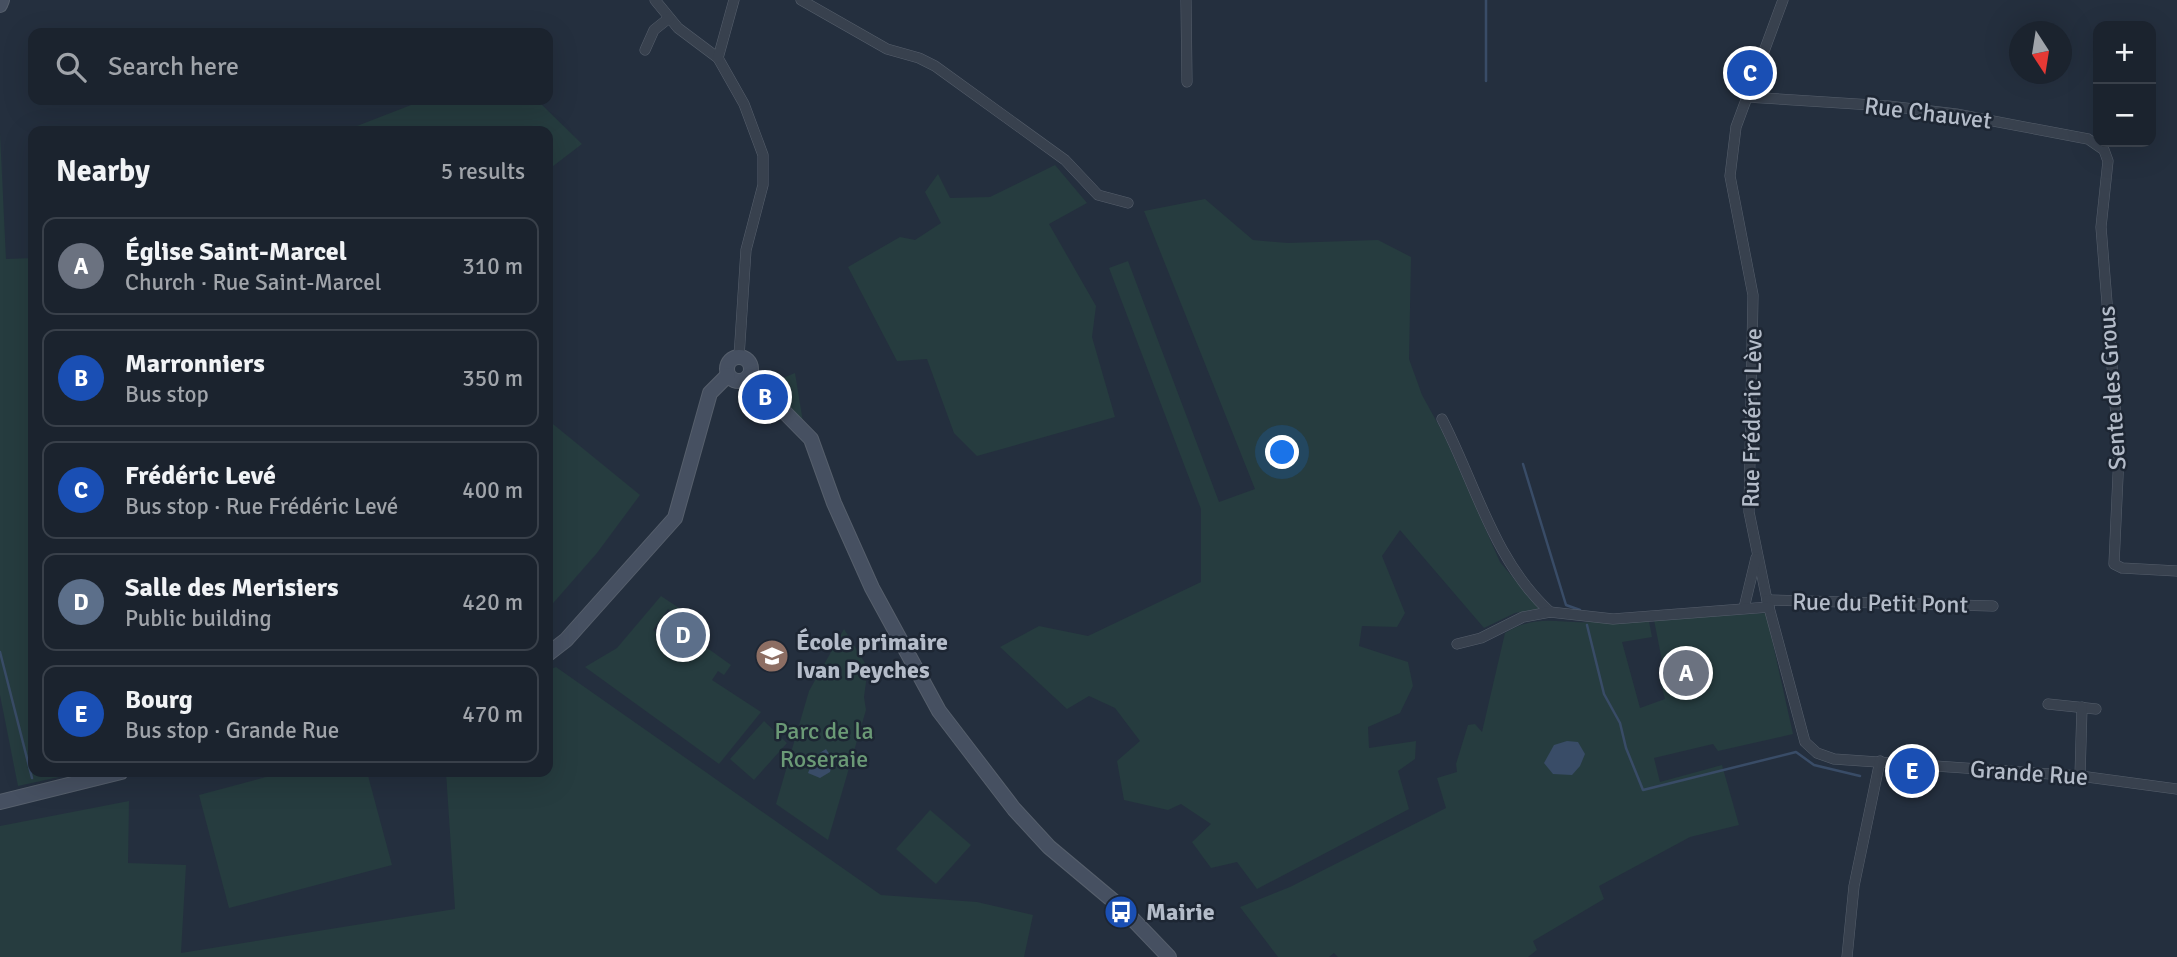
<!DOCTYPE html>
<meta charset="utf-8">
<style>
:root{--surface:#1b232e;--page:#242b36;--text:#f1f3f6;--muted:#a0a4aa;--line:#39404a;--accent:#1a73e8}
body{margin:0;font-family:Signika,sans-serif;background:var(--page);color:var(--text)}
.controls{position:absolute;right:21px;top:21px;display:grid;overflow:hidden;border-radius:14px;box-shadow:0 7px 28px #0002}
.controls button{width:63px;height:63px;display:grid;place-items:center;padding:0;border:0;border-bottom:2px solid var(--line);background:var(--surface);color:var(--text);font:35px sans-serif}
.compass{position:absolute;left:2009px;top:21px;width:63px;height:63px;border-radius:50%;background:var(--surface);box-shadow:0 7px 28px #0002;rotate:168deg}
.you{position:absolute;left:1283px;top:453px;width:24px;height:24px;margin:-18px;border:5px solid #fff;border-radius:50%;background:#1a73e8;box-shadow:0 0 0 10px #1a73e833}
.badge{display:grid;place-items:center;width:46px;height:46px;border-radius:50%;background:var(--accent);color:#fff;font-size:23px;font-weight:700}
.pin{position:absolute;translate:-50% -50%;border:4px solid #fff;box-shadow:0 2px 7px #0006}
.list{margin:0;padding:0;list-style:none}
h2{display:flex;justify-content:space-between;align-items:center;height:91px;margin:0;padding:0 28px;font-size:30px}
h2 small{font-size:23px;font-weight:400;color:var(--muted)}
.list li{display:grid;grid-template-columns:46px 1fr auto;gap:21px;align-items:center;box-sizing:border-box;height:98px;margin:0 14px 14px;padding:0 14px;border:2px solid var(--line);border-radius:14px}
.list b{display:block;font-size:26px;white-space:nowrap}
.list p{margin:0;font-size:23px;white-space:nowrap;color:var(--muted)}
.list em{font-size:23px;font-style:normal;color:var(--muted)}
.icon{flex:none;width:38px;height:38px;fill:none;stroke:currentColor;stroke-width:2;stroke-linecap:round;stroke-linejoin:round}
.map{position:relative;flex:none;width:2177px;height:957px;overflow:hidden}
.search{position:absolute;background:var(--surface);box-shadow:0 7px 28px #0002;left:28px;top:28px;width:525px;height:77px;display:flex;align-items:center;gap:18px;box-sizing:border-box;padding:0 24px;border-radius:14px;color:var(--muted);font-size:26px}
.panel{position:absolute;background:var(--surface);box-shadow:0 7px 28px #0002;left:28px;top:126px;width:525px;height:651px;border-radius:14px}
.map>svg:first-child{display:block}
.green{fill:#263c3f}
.water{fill:#394c67}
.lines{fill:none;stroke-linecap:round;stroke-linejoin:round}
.stream{stroke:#394c67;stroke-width:2.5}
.street-casing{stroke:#565f6c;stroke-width:11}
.secondary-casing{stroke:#565f6c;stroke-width:16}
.street{stroke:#38414e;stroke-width:10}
.secondary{stroke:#465061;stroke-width:14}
.labels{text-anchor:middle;stroke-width:5;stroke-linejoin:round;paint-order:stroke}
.street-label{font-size:24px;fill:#b4bcc9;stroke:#1d2633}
.poi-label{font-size:24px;font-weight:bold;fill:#b4bcc9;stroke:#1d2633;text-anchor:start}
.park-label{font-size:24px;fill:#6b9a76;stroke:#1d2633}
</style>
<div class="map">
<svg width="2177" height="957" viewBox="0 0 2177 957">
<rect width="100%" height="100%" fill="#242f3e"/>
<!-- green -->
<g class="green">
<path d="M424 100H537L582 144 548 170V131H344Z"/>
<path d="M0 133 6 259 33 258V772H82L18 786 0 695Z"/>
<path d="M1055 165 1087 203 1049 224 1096 306 1092 337 1115 417 977 456 954 433 927 359 897 361 848 267 900 237 915 240 941 223 925 192 938 174 950 198 990 197Z"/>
<path d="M1205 199 1253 240 1288 243 1378 240 1411 257 1409 359 1422 395 1443 433 1500 562 1539 609 1515 613 1484 628 1400 530 1382 556 1405 613 1397 627 1362 626 1359 646 1408 662 1413 686 1400 713 1368 727 1369 748 1416 741 1415 759 1398 771 1409 809 1257 889 1237 862 1211 868 1192 842 1211 824 1181 804 1168 810 1124 800 1117 761 1140 741 1115 708 1089 696 1067 709 1000 647 1039 626 1088 636 1201 582V509L1109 268 1128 261 1219 502 1255 489 1144 211Z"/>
<path d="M795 373 803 422 766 385Z"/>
<path d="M548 420 640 495 597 553 548 609Z"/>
<path d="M661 596 682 610 677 617 668 609 653 630 657 633 655 637 690 649 696 640 731 665 724 675 718 671 712 680 761 712 719 764 585 667 617 648Z"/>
<path d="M1766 613 1793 734 1718 751 1713 744 1654 758 1660 782 1722 765 1739 825 1690 837 1599 886 1604 899 1533 941 1537 950 1528 957H1338L1334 953 1329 957H1278L1240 907 1290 887 1446 808 1437 778 1457 772 1456 764 1468 725 1475 724 1482 732 1505 633C1538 613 1557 624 1592 622 1610 621 1629 618 1648 616L1652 637 1622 642 1640 708 1665 699 1659 678 1665 676 1654 620Z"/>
<path d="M844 629 868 668 864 697 866 710 828 840 776 804 809 691Z"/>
<path d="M556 667 881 895 977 902 1033 915 1024 957H0V826L129 801 128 863 186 865 181 953 455 909 446 772H548V670Z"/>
<path d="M764 721 787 743 754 780 730 759Z"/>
<path d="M285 772H367L392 865 229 908 199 795Z"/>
<path d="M930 810 971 845 936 884 896 849Z"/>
</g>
<!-- water -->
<g class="water">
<path d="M1567 741 1578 742 1585 754 1580 766 1572 775 1553 774 1544 763 1554 745Z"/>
<path d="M826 749 833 760 830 772 820 778 808 773 815 756Z"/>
</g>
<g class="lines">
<!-- stream -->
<g class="stream">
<path d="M1486 81V0"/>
<path d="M1523 464 1566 605 1580 610"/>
<path d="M1587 625 1604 694 1620 723 1626 748 1643 790 1796 752 1814 765 1860 776"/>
<path d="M0 652 32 778"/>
</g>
<defs>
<g id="street">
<path d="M655 0 678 28 718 58 744 104 763 155V185L746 250 739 357"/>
<path d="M801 0 887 49 919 58 935 66 1065 160 1098 195 1128 203"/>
<path d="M1186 0 1187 82"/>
<path d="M1783 0 1736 127 1730 176 1753 295 1749 512 1767 600 1805 742 1817 753 1834 759 2080 776 2177 789"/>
<path d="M645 50 654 30 669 18"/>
<path d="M718 58 734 0"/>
<path d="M1747 97 1888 106 1956 114 2088 139 2104 150 2108 161 2101 227 2119 454 2114 564 2122 568 2177 571"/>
<path d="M1442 419C1476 485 1494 561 1550 612"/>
<path d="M1767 600 1993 606"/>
<path d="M1744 608 1756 558"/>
<path d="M1457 644 1481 638 1523 617 1550 612 1613 619 1769 607"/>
<path d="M2048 704 2096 709"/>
<path d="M2080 776 2082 707"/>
<path d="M1847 957 1854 886 1880 761"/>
</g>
<g id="secondary">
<path d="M0 5 2 0"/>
<circle cx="739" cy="369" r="12"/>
<path d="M749 376 811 439 834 503 872 588 939 711 1014 809 1049 847 1123 909 1169 957"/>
<path d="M548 654 566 640 675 518 710 393 728 375"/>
<path d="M0 802 121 772"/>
</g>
</defs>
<!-- street casing -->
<use href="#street" class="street-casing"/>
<!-- secondary casing -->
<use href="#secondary" class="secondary-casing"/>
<!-- street -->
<use href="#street" class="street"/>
<!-- secondary -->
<use href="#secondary" class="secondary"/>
</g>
<!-- icons -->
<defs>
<symbol id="school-disc" viewBox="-11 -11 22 22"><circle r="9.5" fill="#8d6e63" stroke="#1d2633"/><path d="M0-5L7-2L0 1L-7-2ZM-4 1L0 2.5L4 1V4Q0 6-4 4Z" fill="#fff"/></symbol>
<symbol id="bus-disc" viewBox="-11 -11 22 22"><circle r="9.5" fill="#1a4fb4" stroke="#1d2633"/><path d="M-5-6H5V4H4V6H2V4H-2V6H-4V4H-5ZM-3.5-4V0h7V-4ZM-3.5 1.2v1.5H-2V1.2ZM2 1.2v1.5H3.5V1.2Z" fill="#fff"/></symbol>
</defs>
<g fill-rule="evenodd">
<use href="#school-disc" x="753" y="637" width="38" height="38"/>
<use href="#bus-disc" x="1102" y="893" width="38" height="38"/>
</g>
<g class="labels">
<!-- street labels -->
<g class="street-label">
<text transform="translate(1928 113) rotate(7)" y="8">Rue Chauvet</text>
<text transform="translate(2112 388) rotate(-94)" y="8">Sente des Grous</text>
<text transform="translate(1752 418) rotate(-89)" y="8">Rue Frédéric Lève</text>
<text transform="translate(1880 603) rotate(1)" y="8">Rue du Petit Pont</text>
<text transform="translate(2029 773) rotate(4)" y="8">Grande Rue</text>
</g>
<!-- poi labels -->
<g class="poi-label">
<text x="796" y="650">École primaire<tspan x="796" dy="28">Ivan Peyches</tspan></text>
<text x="1146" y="920">Mairie</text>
</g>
<!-- park labels -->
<g class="park-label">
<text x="824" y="739">Parc de la<tspan x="824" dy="28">Roseraie</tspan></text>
</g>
</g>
</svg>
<div class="controls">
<button>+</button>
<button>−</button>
</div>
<svg class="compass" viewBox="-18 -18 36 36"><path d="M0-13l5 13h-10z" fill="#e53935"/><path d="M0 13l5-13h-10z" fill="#a0a4aa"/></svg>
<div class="you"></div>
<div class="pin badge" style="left:1686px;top:673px;background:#6b7280">A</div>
<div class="pin badge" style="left:765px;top:397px;background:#1a4fb4">B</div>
<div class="pin badge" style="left:1750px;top:73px;background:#1a4fb4">C</div>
<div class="pin badge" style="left:683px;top:635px;background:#5c6f8a">D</div>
<div class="pin badge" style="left:1912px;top:771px;background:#1a4fb4">E</div>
<div class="search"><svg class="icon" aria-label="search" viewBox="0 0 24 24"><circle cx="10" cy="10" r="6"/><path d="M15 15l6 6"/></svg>Search here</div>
<section class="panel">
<h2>Nearby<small>5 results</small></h2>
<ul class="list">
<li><span class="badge" style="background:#6b7280">A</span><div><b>Église Saint-Marcel</b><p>Church · Rue Saint-Marcel</p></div><em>310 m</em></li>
<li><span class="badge" style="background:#1a4fb4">B</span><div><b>Marronniers</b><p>Bus stop</p></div><em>350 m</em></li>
<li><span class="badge" style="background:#1a4fb4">C</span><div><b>Frédéric Levé</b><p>Bus stop · Rue Frédéric Levé</p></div><em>400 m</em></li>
<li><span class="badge" style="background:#5c6f8a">D</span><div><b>Salle des Merisiers</b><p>Public building</p></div><em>420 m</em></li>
<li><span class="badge" style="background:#1a4fb4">E</span><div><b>Bourg</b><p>Bus stop · Grande Rue</p></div><em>470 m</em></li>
</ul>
</section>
</div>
